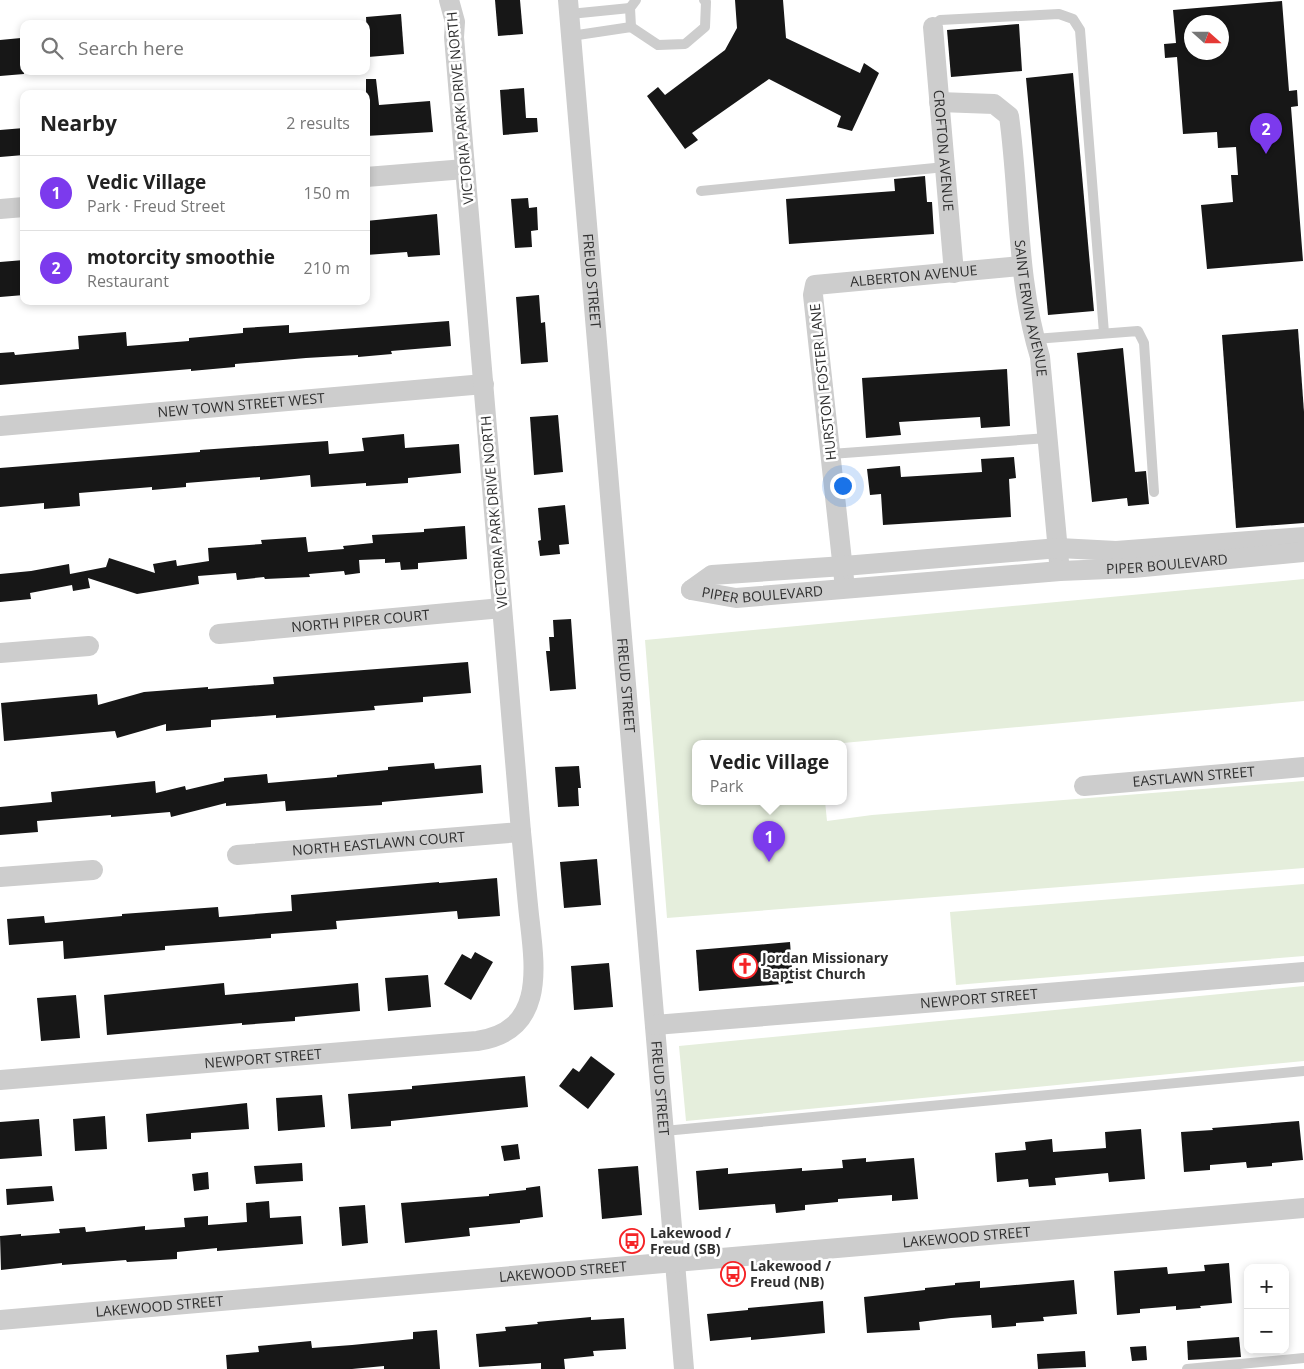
<!DOCTYPE html>
<meta charset="utf-8">
<style>
:root{--surface:#fff;--page:#f6f6f6;--text:#222;--muted:#767676;--line:#e0e0e0;--accent:#7c3aed}
body{margin:0;font-family:"Open Sans",sans-serif;background:var(--page);color:var(--text)}
.controls{position:absolute;right:15px;bottom:15px;display:grid;overflow:hidden;border-radius:10px;box-shadow:0 2px 8px #0003}
.controls button{width:45px;height:45px;display:grid;place-items:center;padding:0;border:0;border-bottom:1px solid var(--line);background:var(--surface);color:var(--text);font:25px sans-serif}
.compass{position:absolute;left:1184px;top:15px;width:45px;height:45px;border-radius:50%;background:var(--surface);box-shadow:0 2px 8px #0003;rotate:111deg}
.you{position:absolute;left:842px;top:485px;width:18px;height:18px;margin:-12px;border:4px solid #fff;border-radius:50%;background:#1a73e8;box-shadow:0 0 0 8px #1a73e833}
.badge{display:grid;place-items:center;width:32px;height:32px;border-radius:50%;background:var(--accent);color:#fff;font-size:16px;font-weight:700}
.pin{position:absolute;translate:-50% -41px;filter:drop-shadow(0 1px 2px #0008)}
.pin::after{content:'';position:absolute;top:26px;width:18px;height:15px;background:inherit;clip-path:polygon(0 0,100% 0,50% 100%)}
.popup{position:absolute;left:692px;top:740px;width:155px;height:65px;box-sizing:border-box;display:grid;place-content:center;border-radius:10px;background:var(--surface);filter:drop-shadow(0 1px 4px #0005);font-size:16px;white-space:nowrap;color:var(--muted)}
.popup b{font-size:19px;color:var(--text)}
.popup::after{content:'';position:absolute;left:50%;top:100%;margin-left:-10px;border:10px solid transparent;border-top-color:var(--surface)}
.list{margin:0;padding:0;list-style:none}
h2{display:flex;justify-content:space-between;align-items:center;height:65px;margin:0;padding:0 20px;font-size:21px}
h2 small{font-size:16px;font-weight:400;color:var(--muted)}
.list li{display:grid;grid-template-columns:32px 1fr auto;gap:15px;align-items:center;box-sizing:border-box;height:75px;padding:0 20px;border-top:1px solid var(--line)}
.list b{display:block;font-size:19px;white-space:nowrap}
.list p{margin:0;font-size:16px;white-space:nowrap;color:var(--muted)}
.list em{font-size:16px;font-style:normal;color:var(--muted)}
.icon{flex:none;width:28px;height:28px;fill:none;stroke:currentColor;stroke-width:2;stroke-linecap:round;stroke-linejoin:round}
.map{position:relative;flex:none;width:1304px;height:1369px;overflow:hidden}
.search{position:absolute;background:var(--surface);box-shadow:0 2px 8px #0003;left:20px;top:20px;width:350px;height:55px;display:flex;align-items:center;gap:12px;box-sizing:border-box;padding:0 18px;border-radius:10px;color:var(--muted);font-size:19px}
.panel{position:absolute;background:var(--surface);box-shadow:0 2px 8px #0003;left:20px;top:90px;width:350px;height:215px;border-radius:10px}
.map>svg:first-child{display:block}
.green{fill:#e5eedc}
.building{fill:#171717;fill-rule:evenodd}
.lines{fill:none;stroke-linecap:round;stroke-linejoin:round}
.service{stroke:#cdcdcd;stroke-width:10}
.minor{stroke:#cdcdcd;stroke-width:20}
.labels{text-anchor:middle;stroke-width:5;stroke-linejoin:round;paint-order:stroke}
.street-label{font-size:14px;fill:#303030;stroke:#fff}
.poi-label{font-size:14px;font-weight:bold;fill:#303030;stroke:#fff;text-anchor:start}
</style>
<div class="map">
<svg width="1304" height="1369" viewBox="0 0 1304 1369">
<rect width="100%" height="100%" fill="#fff"/>
<!-- green -->
<g class="green">
<path d="M1304 579V701L843 743H695V801H825L827 821 872 815 1304 781V868L667 918 645 640Z"/>
<path d="M1304 884V956L956 985 950 912Z"/>
<path d="M1304 986V1061L686 1121 679 1046Z"/>
</g>
<!-- building -->
<g class="building">
<path d="M495 0H520L523 34 498 36Z"/>
<path d="M735 0H783L786 38 860 73 864 63 879 73 852 131 837 127 841 116 769 79 692 133 698 140 685 149 647 96 658 87 665 95 725 50 737 28Z"/>
<path d="M1282 1 1289 91 1297 90 1298 106 1291 107 1303 261 1207 269 1201 205 1233 202 1231 175H1238L1236 147 1218 148 1217 132 1183 134 1177 57 1165 58 1164 44 1176 43 1173 10ZM1192 22H1222V52H1192Z"/>
<path d="M401 14 404 54 368 57 366 17Z"/>
<path d="M1019 24 1022 71 951 77 947 30Z"/>
<path d="M21 38 24 74 0 76V40Z"/>
<path d="M1073 73 1094 311 1048 315 1026 78Z"/>
<path d="M366 79H376L379 105 430 101 433 132 366 136Z"/>
<path d="M524 88 526 118H537L538 132 503 135 500 90Z"/>
<path d="M24 128V155L0 157V130Z"/>
<path d="M925 176 927 202H932L934 234 789 244 786 199 895 191 894 179Z"/>
<path d="M528 198 529 208 537 207 538 230 531 231 532 247 515 248 511 199Z"/>
<path d="M437 214 440 255 408 257 407 252 366 255V221Z"/>
<path d="M24 260V295L0 297V262Z"/>
<path d="M539 295 541 323 545 322 548 362 521 364 516 297Z"/>
<path d="M449 321 451 346 391 351 392 354 358 357V355L306 358 235 364V367L191 371V369L0 385V353L14 352 15 355 79 349 78 336 126 332 127 346 189 341V338L243 333V328L289 325V333Z"/>
<path d="M1298 329 1304 412V523L1236 528 1222 335Z"/>
<path d="M1123 348 1135 472 1146 471 1149 504 1128 506 1127 498 1092 502 1077 353Z"/>
<path d="M1007 369 1010 426 981 428 980 417 899 422 901 435 866 438 862 378Z"/>
<path d="M558 415 563 472 534 475 530 417Z"/>
<path d="M404 434 405 448 459 444 461 473 408 478V483L366 486V483L311 487 310 475 260 480V477L186 483V487L152 490V487L79 493 80 506 44 509V503L0 507V468L200 452V450L328 441 329 454 364 451 362 438Z"/>
<path d="M1014 457 1016 478 1009 479 1011 517 883 525 881 494 870 495 867 469 900 466 901 477 982 472 981 459Z"/>
<path d="M565 505 569 544 559 545 560 554 540 556 538 541 541 540 538 508Z"/>
<path d="M465 526 467 559 418 563V569L401 570 400 562 385 563V559L359 560 360 573 345 575 344 571 309 574 310 577 265 579 264 577 237 580 236 573 198 576 199 584 137 594 88 578 90 588 73 591 72 585 30 593 31 599 0 602V574L31 571 69 564 70 574 106 567 109 558 155 573 153 564 176 560 177 566 209 561 208 548 262 544 261 540 306 537 308 552 344 549 343 546 373 543 372 535 424 532V529Z"/>
<path d="M571 619 576 689 550 691 546 651H550L549 637H554L553 620Z"/>
<path d="M468 662 471 693 423 697V702L374 706 375 710 276 718V715L211 720V727L166 731V724L117 738 115 731 4 741 1 703 97 694 98 705 144 692 208 687V689L274 684 273 677Z"/>
<path d="M434 763 435 769 481 765 483 793 382 802V805L286 811 285 801 226 806V803L171 817 170 812 111 817V815L37 821 38 832 0 835V807L52 802 51 792 155 781 156 793 185 786 186 790 224 781V778L267 774 268 783 337 777V775L388 770V767Z"/>
<path d="M579 766 581 788H578L579 806 558 807 555 767Z"/>
<path d="M597 859 601 905 564 908 560 862Z"/>
<path d="M497 878 500 916 458 919 457 911 336 921 337 929 271 934V938L165 946V950L64 959 63 941 9 945 7 919 44 916 45 923 122 916V914L218 907 219 917 292 911 291 895 439 882V883Z"/>
<path d="M790 942 793 983 699 991 696 950Z"/>
<path d="M475 952 493 962 471 1000 444 984 462 954 471 959Z"/>
<path d="M609 963 613 1007 574 1010 571 966Z"/>
<path d="M428 975 431 1007 388 1011 385 978Z"/>
<path d="M224 983 225 995 358 983 360 1011 295 1017V1021L242 1025V1023L107 1035 104 995Z"/>
<path d="M76 995 80 1038 41 1041 37 998Z"/>
<path d="M591 1056 615 1074 588 1109 559 1086 573 1068 579 1072Z"/>
<path d="M525 1076 528 1107 391 1121V1126L351 1129 348 1094 412 1089V1086Z"/>
<path d="M322 1095 325 1127 278 1131 276 1098Z"/>
<path d="M247 1103 249 1129 191 1133V1139L148 1142 146 1114Z"/>
<path d="M105 1116 107 1149 75 1151 73 1119Z"/>
<path d="M39 1119 42 1156 0 1159V1122Z"/>
<path d="M1299 1121 1303 1160 1272 1163V1166L1247 1168 1246 1162 1210 1165V1170L1184 1172 1181 1132 1213 1130 1212 1128Z"/>
<path d="M1141 1129 1145 1179 1109 1182 1108 1173 1055 1178 1056 1185 1029 1187 1028 1179 997 1182 995 1153 1026 1150 1025 1142 1052 1139 1053 1152 1106 1148 1105 1132Z"/>
<path d="M518 1144 520 1159 504 1161 501 1146Z"/>
<path d="M866 1158V1162L914 1158 918 1199 892 1201V1195L838 1199V1202L805 1205V1210L776 1213 775 1204 699 1210 696 1171 728 1168V1174L802 1168V1171L843 1168 842 1160Z"/>
<path d="M302 1163 303 1181 256 1184 254 1166Z"/>
<path d="M638 1166 642 1215 602 1219 598 1169Z"/>
<path d="M208 1172 209 1189 194 1191 192 1174Z"/>
<path d="M52 1186 54 1201 7 1205 6 1189Z"/>
<path d="M540 1186 543 1217 520 1220V1223L469 1228 470 1236 405 1243 401 1203 489 1196V1194L526 1190V1188Z"/>
<path d="M269 1201 270 1218 301 1216 303 1244 217 1251V1248L177 1252V1259L127 1262 126 1260 62 1265V1263L1 1270 0 1236 21 1234V1236L60 1233 59 1229 85 1227 86 1232 145 1226V1230L185 1227 184 1218 208 1216V1225L247 1222 246 1203Z"/>
<path d="M365 1205 368 1243 342 1246 339 1207Z"/>
<path d="M1229 1263 1232 1303 1200 1306 1201 1308 1176 1310V1306L1140 1309V1313L1117 1315 1114 1271 1167 1267 1168 1274 1205 1271 1204 1265Z"/>
<path d="M1074 1280 1077 1314 1043 1317 1044 1321 1016 1323V1326L992 1328 991 1315 951 1318 919 1322 920 1330 867 1333 864 1297 925 1290V1288L955 1285V1283L980 1281V1288Z"/>
<path d="M823 1301 825 1333 751 1340V1337L710 1341 707 1314 748 1310V1308Z"/>
<path d="M591 1317V1320L624 1318 626 1349 593 1351 594 1356 564 1359 565 1369H541V1363L479 1367 476 1334 506 1331 505 1327 538 1324 537 1322Z"/>
<path d="M437 1330 440 1369H384V1366L352 1369H227L226 1355 259 1352 258 1346 311 1341 312 1348 352 1345 413 1339V1332Z"/>
<path d="M1239 1337 1241 1357 1188 1360 1187 1341Z"/>
<path d="M1146 1346 1147 1360 1132 1361 1130 1347Z"/>
<path d="M1085 1351 1086 1367 1038 1369 1037 1354Z"/>
</g>
<g class="lines">
<!-- service -->
<g class="service">
<path d="M570 14 630 8"/>
<path d="M631 27 630 8 636 0"/>
<path d="M933 27 940 20 1059 14 1073 19 1080 30 1104 333"/>
<path d="M571 36 631 27 658 45 685 44 705 27 706 2 704 0"/>
<path d="M701 191 945 167"/>
<path d="M1035 339 1138 331 1144 343 1154 492"/>
<path d="M831 454 1048 438"/>
<path d="M664 1131 1304 1071"/>
<path d="M1187 1369 1304 1358"/>
</g>
<!-- minor -->
<g class="minor">
<path id="s1" d="M568 0 684 1369"/>
<path id="s2" d="M933 27 954 273"/>
<path id="s3" d="M939 102 994 104 1009 116C1020 196 1016 279 1040 357L1059 562"/>
<path d="M366 177 465 169"/>
<path d="M0 209 24 207"/>
<path id="s4" d="M0 426 484 384"/>
<path id="s5" d="M844 579 813 295 815 285 1021 266"/>
<path d="M691 590 712 575 844 566 1059 548 1116 551 1304 537"/>
<path id="s6" d="M691 590 736 598 1060 571 1133 568 1304 552"/>
<path id="s7" d="M219 634 502 608"/>
<path d="M0 653 89 646"/>
<path id="s8" d="M1084 786 1304 767"/>
<path id="s9" d="M237 855 521 832"/>
<path d="M0 877 93 870"/>
<path id="s10" d="M655 1025 1304 972"/>
<path id="s11" d="M0 1080 477 1041C546 1031 535 967 529 915 526 887 524 860 521 832L454 37 455 22 449 0"/>
<path id="s12" d="M0 1320 1304 1208"/>
</g>
</g>
<!-- icons -->
<defs>
<symbol id="church-ring" viewBox="-11 -11 22 22"><circle r="9.5" fill="#fff" stroke="#f52326" stroke-width="1.5"/><path d="M-1.2-6h2.4v3.5h3.3v2.4h-3.3V6h-2.4V-.1h-3.3v-2.4h3.3Z" fill="#f52326"/></symbol>
<symbol id="bus-ring" viewBox="-11 -11 22 22"><circle r="9.5" fill="#fff" stroke="#f52326" stroke-width="1.5"/><path d="M-5-6H5V4H4V6H2V4H-2V6H-4V4H-5ZM-3.5-4V0h7V-4ZM-3.5 1.2v1.5H-2V1.2ZM2 1.2v1.5H3.5V1.2Z" fill="#f52326"/></symbol>
</defs>
<g fill-rule="evenodd">
<use href="#church-ring" x="731" y="952" width="28" height="28"/>
<use href="#bus-ring" x="618" y="1227" width="28" height="28"/>
<use href="#bus-ring" x="719" y="1260" width="28" height="28"/>
</g>
<g class="labels">
<!-- street labels -->
<g class="street-label">
<text transform="translate(460 108) rotate(-95)" y="5">VICTORIA PARK DRIVE NORTH</text>
<text dy="5" stroke="none"><textPath href="#s2" startOffset="124">CROFTON AVENUE</textPath></text>
<text dy="5" stroke="none"><textPath href="#s5" startOffset="395">ALBERTON AVENUE</textPath></text>
<text dy="5" stroke="none"><textPath href="#s1" startOffset="282">FREUD STREET</textPath></text>
<text dy="5" stroke="none"><textPath href="#s3" startOffset="268">SAINT ERVIN AVENUE</textPath></text>
<text transform="translate(823 382) rotate(-96)" y="5">HURSTON FOSTER LANE</text>
<text dy="5" stroke="none"><textPath href="#s4" startOffset="242">NEW TOWN STREET WEST</textPath></text>
<text transform="translate(494 512) rotate(-95)" y="5">VICTORIA PARK DRIVE NORTH</text>
<text dy="5" stroke="none"><textPath href="#s6" startOffset="478">PIPER BOULEVARD</textPath></text>
<text dy="5" stroke="none"><textPath href="#s6" startOffset="72">PIPER BOULEVARD</textPath></text>
<text dy="5" stroke="none"><textPath href="#s7" startOffset="142">NORTH PIPER COURT</textPath></text>
<text dy="5" stroke="none"><textPath href="#s1" startOffset="688">FREUD STREET</textPath></text>
<text dy="5" stroke="none"><textPath href="#s8" startOffset="110">EASTLAWN STREET</textPath></text>
<text dy="5" stroke="none"><textPath href="#s9" startOffset="142">NORTH EASTLAWN COURT</textPath></text>
<text dy="5" stroke="none"><textPath href="#s10" startOffset="325">NEWPORT STREET</textPath></text>
<text dy="5" stroke="none"><textPath href="#s11" startOffset="264">NEWPORT STREET</textPath></text>
<text dy="5" stroke="none"><textPath href="#s1" startOffset="1092">FREUD STREET</textPath></text>
<text dy="5" stroke="none"><textPath href="#s12" startOffset="970">LAKEWOOD STREET</textPath></text>
<text dy="5" stroke="none"><textPath href="#s12" startOffset="565">LAKEWOOD STREET</textPath></text>
<text dy="5" stroke="none"><textPath href="#s12" startOffset="160">LAKEWOOD STREET</textPath></text>
</g>
<!-- poi labels -->
<g class="poi-label">
<text x="762" y="963">Jordan Missionary<tspan x="762" dy="16">Baptist Church</tspan></text>
<text x="650" y="1238">Lakewood /<tspan x="650" dy="16">Freud (SB)</tspan></text>
<text x="750" y="1271">Lakewood /<tspan x="750" dy="16">Freud (NB)</tspan></text>
</g>
</g>
</svg>
<div class="controls">
<button>+</button>
<button>−</button>
</div>
<svg class="compass" viewBox="-18 -18 36 36"><path d="M0-13l5 13h-10z" fill="#e53935"/><path d="M0 13l5-13h-10z" fill="#767676"/></svg>
<div class="you"></div>
<div class="pin badge" style="left:769px;top:862px">1</div>
<div class="popup"><b>Vedic Village</b>Park</div>
<div class="pin badge" style="left:1266px;top:154px">2</div>
<div class="search"><svg class="icon" aria-label="search" viewBox="0 0 24 24"><circle cx="10" cy="10" r="6"/><path d="M15 15l6 6"/></svg>Search here</div>
<section class="panel">
<h2>Nearby<small>2 results</small></h2>
<ul class="list">
<li><span class="badge">1</span><div><b>Vedic Village</b><p>Park · Freud Street</p></div><em>150 m</em></li>
<li><span class="badge">2</span><div><b>motorcity smoothie</b><p>Restaurant</p></div><em>210 m</em></li>
</ul>
</section>
</div>
